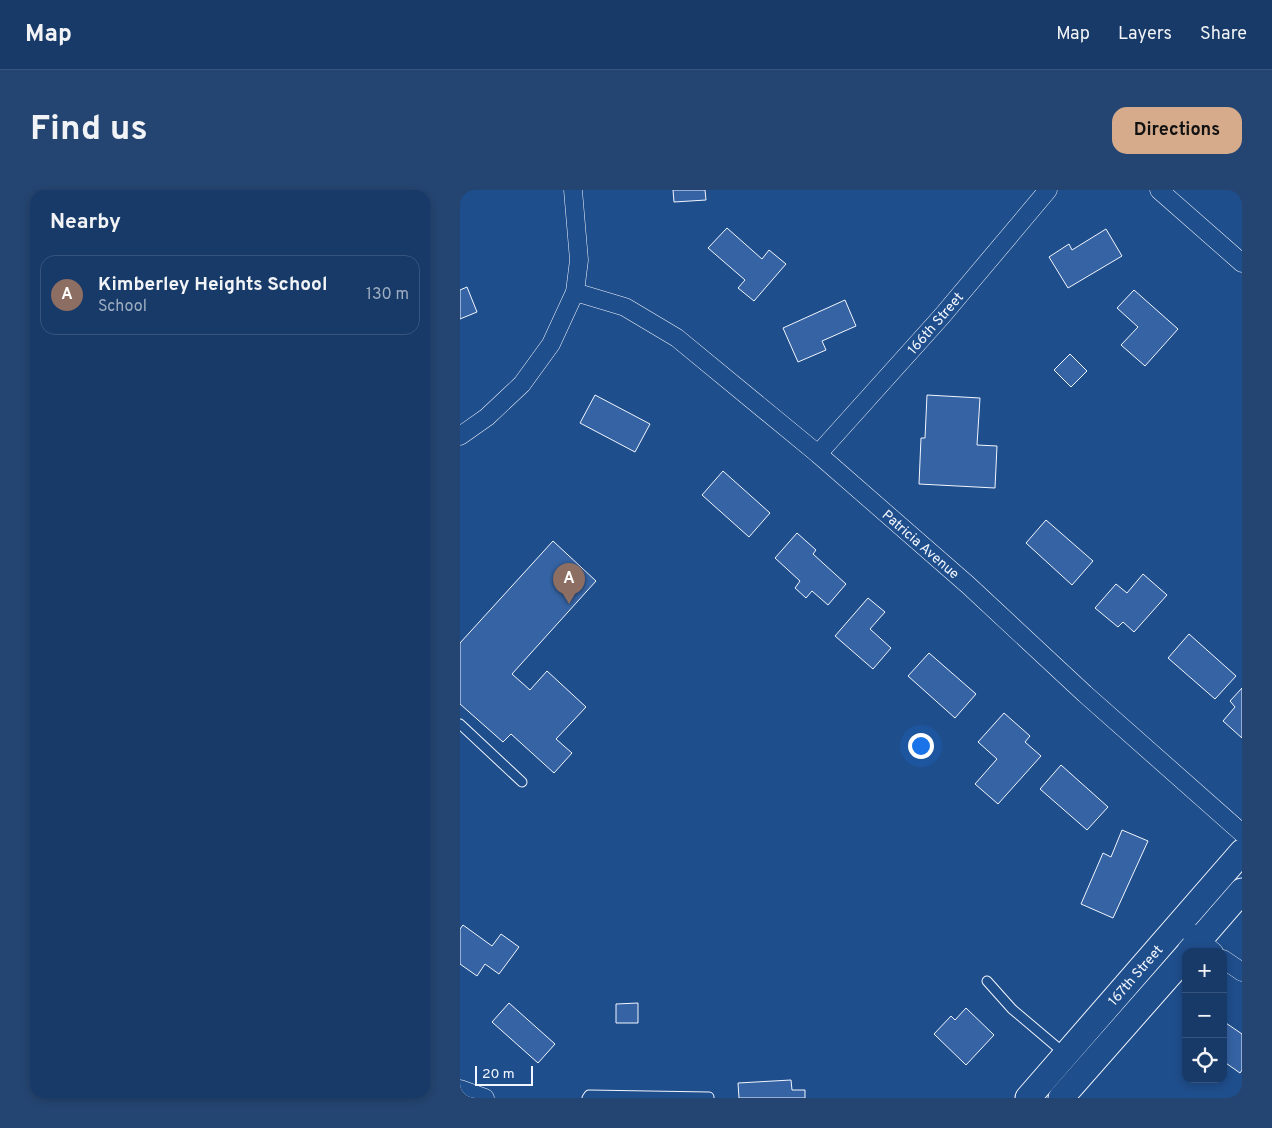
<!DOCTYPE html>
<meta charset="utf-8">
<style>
:root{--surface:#173a69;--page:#244571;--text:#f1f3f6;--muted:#9eadc0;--line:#36547d;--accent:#d6ab8b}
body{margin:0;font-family:Overpass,sans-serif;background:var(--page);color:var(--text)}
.controls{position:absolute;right:15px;bottom:15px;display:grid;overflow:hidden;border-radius:10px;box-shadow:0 2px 8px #0003}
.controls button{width:45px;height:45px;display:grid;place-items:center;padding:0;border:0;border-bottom:1px solid var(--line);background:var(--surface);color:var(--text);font:25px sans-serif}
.scale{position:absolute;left:15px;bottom:12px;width:58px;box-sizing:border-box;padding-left:5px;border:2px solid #f2f6ff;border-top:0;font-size:14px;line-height:18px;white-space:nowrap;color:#f2f6ff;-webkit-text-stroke:4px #1f4e8c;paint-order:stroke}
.you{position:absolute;left:460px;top:555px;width:18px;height:18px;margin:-12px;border:4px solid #fff;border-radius:50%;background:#1a73e8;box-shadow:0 0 0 8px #1a73e833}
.badge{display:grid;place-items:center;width:32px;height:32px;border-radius:50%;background:var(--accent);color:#fff;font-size:16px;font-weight:700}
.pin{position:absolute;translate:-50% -41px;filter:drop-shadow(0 1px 2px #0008)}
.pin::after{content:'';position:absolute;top:26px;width:18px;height:15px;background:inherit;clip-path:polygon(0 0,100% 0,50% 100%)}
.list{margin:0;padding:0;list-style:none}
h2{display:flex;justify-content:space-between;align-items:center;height:65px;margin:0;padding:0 20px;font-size:21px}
h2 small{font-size:16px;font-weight:400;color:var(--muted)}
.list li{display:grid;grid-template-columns:32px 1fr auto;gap:15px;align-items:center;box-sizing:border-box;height:80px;margin:0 10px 10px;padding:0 10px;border:1px solid var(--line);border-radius:15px}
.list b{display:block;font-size:19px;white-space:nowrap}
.list p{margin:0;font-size:16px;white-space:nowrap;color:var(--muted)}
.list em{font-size:16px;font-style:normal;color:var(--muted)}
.icon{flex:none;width:28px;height:28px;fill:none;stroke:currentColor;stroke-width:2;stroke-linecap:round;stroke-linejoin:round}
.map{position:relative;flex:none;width:782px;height:908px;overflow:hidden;border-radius:15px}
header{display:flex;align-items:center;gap:30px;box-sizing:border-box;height:70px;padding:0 25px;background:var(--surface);border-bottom:1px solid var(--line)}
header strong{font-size:24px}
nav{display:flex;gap:28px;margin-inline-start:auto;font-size:18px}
.intro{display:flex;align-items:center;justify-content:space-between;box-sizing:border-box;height:120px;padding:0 30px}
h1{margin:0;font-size:35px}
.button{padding:12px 22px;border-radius:15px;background:var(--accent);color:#111;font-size:18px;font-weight:700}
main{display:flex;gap:30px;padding:0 30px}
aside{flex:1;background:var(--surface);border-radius:15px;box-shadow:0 2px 8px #0003}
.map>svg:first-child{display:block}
.building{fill:#3563a3;stroke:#f2f6ff}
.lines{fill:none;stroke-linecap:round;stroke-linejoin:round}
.lane-casing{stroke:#f2f6ff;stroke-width:11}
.street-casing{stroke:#f2f6ff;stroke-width:19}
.secondary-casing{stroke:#f2f6ff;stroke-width:27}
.lane{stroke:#1f4e8c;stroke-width:9}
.street{stroke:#1f4e8c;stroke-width:18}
.secondary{stroke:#1f4e8c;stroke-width:25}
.labels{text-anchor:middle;stroke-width:4;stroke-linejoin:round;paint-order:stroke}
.street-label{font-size:14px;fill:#f2f6ff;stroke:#1f4e8c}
</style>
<header>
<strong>Map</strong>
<nav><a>Map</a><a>Layers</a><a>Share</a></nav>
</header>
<div class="intro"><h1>Find us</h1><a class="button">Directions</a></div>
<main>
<aside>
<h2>Nearby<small></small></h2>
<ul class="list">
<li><span class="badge" style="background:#8d6e63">A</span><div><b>Kimberley Heights School</b><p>School</p></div><em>130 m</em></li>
</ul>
</aside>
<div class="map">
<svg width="782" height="908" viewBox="0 0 782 908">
<rect width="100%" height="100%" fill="#1f4e8c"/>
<!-- building -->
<g class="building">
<path d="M213 0H245L246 10 214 12Z"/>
<path d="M267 38 302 69 309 60 326 74 294 111 278 98 285 90 248 58Z"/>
<path d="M646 39 662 66 608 98 589 67 609 54 612 60Z"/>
<path d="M7 97 17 122 0 129V100Z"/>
<path d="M674 100 718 139 685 176 661 155 678 137 657 118Z"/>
<path d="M385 110 396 136 362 151 366 160 338 172 323 138Z"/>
<path d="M610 164 627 181 611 197 594 180Z"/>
<path d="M135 205 190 234 175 262 120 233Z"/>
<path d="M467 205 520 208 517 255 537 256 535 298 459 294 461 248H465Z"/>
<path d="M263 281 310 323 289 347 242 305Z"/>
<path d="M586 330 633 371 612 395 566 353Z"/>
<path d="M337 343 356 360 353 364 386 394 368 415 352 401 346 408 335 398 340 391 315 368Z"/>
<path d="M93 351 136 391 52 484 70 500 87 481 126 517 96 549 112 563 94 583 51 544 43 552 0 514V453Z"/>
<path d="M683 384 707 405 674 442 663 432 658 437 635 418 656 394 667 403Z"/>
<path d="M408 408 425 422 410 439 431 458 413 479 375 446Z"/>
<path d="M729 444 776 486 755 509 708 468Z"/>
<path d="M469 463 516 504 495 528 448 486Z"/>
<path d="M782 498V548L763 531 775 517 770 511Z"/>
<path d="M544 523 570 546 565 552 581 566 538 614 515 594 537 569 518 552Z"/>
<path d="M601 575 648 617 627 640 580 599Z"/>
<path d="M662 640 688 651 653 728 621 714 643 663 651 667Z"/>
<path d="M3 735 32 756 41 744 59 757 39 784 25 774 17 786 0 774V739Z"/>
<path d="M49 813 95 854 78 873 32 832Z"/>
<path d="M178 813V833H156V814Z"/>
<path d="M506 818 534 845 506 875 474 844 491 826 495 830Z"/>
<path d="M763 831 782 844V880L780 883 763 871Z"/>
<path d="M331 890 332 900H345V908H279L278 893Z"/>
</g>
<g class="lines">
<defs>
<g id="lane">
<path d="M0 534 62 592"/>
<path d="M527 791 552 819 604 863"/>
<path d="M127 908 129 905 249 907V908"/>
</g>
<g id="street">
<path d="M699 0 782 73"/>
<path d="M115 102 165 117 217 148 358 264 508 395 625 504 782 643"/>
<path d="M0 246 27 227 62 194 91 154 115 102 119 70 113 0"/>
<path d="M358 264 482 126 588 0"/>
<path d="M720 734 754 762"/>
<path d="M763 769 782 782"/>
<path d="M0 899 25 908"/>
</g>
<g id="secondary">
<path d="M729 762 782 701"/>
<path d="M568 908 782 662"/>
<path d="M601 908 726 766"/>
</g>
</defs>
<!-- lane casing -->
<use href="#lane" class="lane-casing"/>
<!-- street casing -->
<use href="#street" class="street-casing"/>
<!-- secondary casing -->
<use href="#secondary" class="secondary-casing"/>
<!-- lane -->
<use href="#lane" class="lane"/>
<!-- street -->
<use href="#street" class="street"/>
<!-- secondary -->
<use href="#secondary" class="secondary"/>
</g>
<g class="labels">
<!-- street labels -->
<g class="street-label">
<text transform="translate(475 133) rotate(-49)" y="5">166th Street</text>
<text transform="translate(461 354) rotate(41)" y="5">Patricia Avenue</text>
<text transform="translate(675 785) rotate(-49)" y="5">167th Street</text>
</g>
</g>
</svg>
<div class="controls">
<button>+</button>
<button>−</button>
<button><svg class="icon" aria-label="locate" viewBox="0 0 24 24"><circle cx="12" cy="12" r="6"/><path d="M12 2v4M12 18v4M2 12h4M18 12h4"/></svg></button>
</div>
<div class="scale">20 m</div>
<div class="you"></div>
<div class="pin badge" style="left:109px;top:414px;background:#8d6e63">A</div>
</div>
</main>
